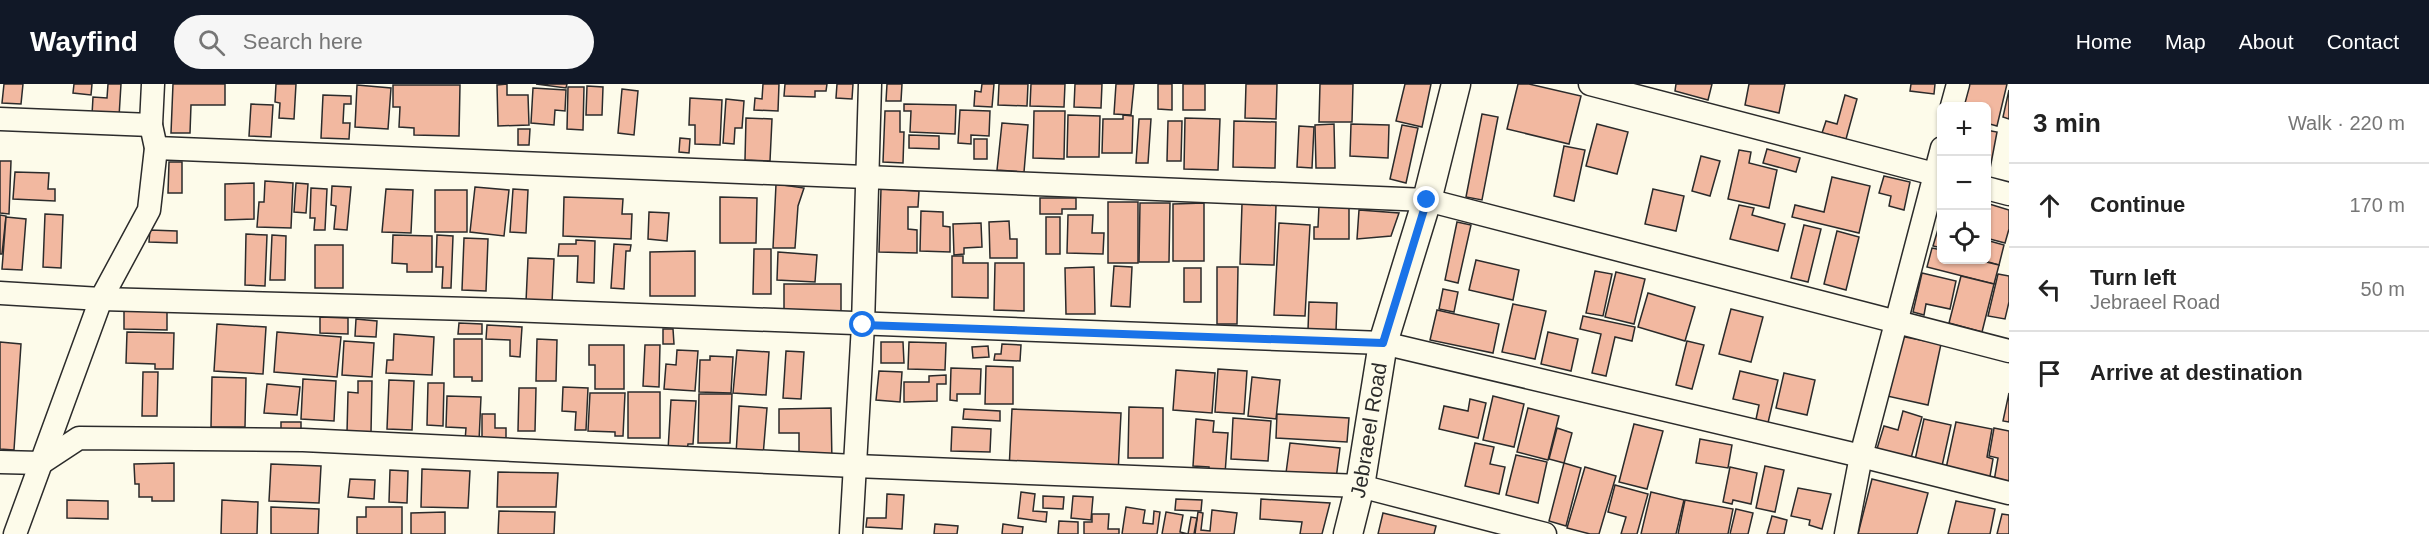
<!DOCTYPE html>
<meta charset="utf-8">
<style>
:root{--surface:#fff;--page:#f6f6f6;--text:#222;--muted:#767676;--line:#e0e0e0;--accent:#111827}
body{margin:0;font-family:Helvetica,sans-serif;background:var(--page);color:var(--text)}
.controls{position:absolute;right:18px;top:18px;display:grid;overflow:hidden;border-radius:9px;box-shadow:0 2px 4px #0004}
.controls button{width:54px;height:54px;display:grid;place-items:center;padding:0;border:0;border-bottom:2px solid var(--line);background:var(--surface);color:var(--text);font:30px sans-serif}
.stop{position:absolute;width:18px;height:18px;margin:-14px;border:4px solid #1a73e8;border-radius:50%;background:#fff}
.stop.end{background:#1a73e8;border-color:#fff;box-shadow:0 2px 6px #0008}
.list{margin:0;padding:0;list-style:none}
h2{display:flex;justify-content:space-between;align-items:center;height:78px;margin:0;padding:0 24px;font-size:26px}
h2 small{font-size:20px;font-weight:400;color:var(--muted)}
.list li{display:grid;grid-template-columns:39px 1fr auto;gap:18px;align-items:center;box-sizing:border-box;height:84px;padding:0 24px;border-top:2px solid var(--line)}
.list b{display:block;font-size:22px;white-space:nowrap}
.list p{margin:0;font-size:20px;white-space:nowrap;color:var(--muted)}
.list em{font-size:20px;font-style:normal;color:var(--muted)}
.icon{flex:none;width:33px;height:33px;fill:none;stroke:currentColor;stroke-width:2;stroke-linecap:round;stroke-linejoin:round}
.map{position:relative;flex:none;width:2009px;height:450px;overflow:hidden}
header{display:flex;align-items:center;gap:36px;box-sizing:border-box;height:84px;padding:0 30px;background:var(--accent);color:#fff}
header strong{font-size:28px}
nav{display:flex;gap:33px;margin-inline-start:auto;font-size:21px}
.search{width:420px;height:54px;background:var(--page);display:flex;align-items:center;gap:15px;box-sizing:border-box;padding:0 21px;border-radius:33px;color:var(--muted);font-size:22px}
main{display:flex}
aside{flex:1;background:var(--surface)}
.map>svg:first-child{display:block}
.building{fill:#f2b8a0;stroke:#2b2b2b;stroke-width:1.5}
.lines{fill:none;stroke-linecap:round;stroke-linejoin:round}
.minor-casing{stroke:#2b2b2b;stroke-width:25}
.major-casing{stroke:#2b2b2b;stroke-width:31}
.minor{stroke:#fdfbea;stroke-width:22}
.major{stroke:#fdfbea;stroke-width:28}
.route{stroke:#1a73e8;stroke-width:8}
.labels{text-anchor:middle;stroke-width:4.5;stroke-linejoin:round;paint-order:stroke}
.street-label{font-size:21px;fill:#2b2b2b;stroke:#fdfbea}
</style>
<header>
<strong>Wayfind</strong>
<div class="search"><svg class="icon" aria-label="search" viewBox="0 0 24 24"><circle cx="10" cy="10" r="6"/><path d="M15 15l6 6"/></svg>Search here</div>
<nav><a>Home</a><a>Map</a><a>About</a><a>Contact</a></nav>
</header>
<main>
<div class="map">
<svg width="2009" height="450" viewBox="0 0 2009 450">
<rect width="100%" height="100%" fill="#fdfbea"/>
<!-- building -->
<g class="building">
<path d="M4 0H23L21 20 2 19Z"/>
<path d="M74 0H92L91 11 73 9Z"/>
<path d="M108 0H121L119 33 92 31 93 13 107 14Z"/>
<path d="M173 0H225V21H191L190 49H171Z"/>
<path d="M276 0H296L294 35 279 34 280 19 275 18Z"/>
<path d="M507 0V11H528L529 41 498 42 497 1Z"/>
<path d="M536 0H567L566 4Z"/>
<path d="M763 0H779L778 27 754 26 755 14 762 15Z"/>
<path d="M785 0H827L826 7H815V13L784 12Z"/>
<path d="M837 0H853L852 15 836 14Z"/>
<path d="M887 0H902L901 17H886Z"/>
<path d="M982 0H994L992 23 974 22 975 7 981 8Z"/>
<path d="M999 0H1028L1027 22 998 21Z"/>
<path d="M1031 0H1065L1064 23 1030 22Z"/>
<path d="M1075 0H1102L1101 24 1074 23Z"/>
<path d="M1116 0H1134L1131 31 1114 30Z"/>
<path d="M1158 0H1172V26L1158 25Z"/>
<rect x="1183" y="0" width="22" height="26"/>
<path d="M1246 0H1277L1276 35 1245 34Z"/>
<path d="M1320 0H1353L1352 38H1319Z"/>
<path d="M1405 0H1431L1422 43 1396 37Z"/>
<path d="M1518 0H1529L1581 12 1569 60 1507 45Z"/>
<path d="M1676 0H1712L1708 16 1675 7Z"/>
<path d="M1749 0H1785L1779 29 1745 21Z"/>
<path d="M1911 0H1935L1934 10 1910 7Z"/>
<path d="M1969 0H2007L1997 42 1986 39V22H1964Z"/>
<path d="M357 1 391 4 388 45 355 43Z"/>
<path d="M393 1H460L459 52 414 51V44L399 43 400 23H393Z"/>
<path d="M587 2 603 3 602 31H586Z"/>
<path d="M568 3H584L583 46 567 45Z"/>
<path d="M533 4 566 6 565 27 555 26 554 41 531 39Z"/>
<path d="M622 5 638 7 634 51 618 49Z"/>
<path d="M2009 6V35L2003 33Z"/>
<path d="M323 11 351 12V20H344L343 39H350L349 55 321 54Z"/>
<path d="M1845 11 1857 15 1846 55 1822 49 1826 37 1837 40Z"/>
<path d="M690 14 722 16 720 61 695 60V41H689Z"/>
<path d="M726 15 744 17 742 44H735L734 60 723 59Z"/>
<path d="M251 20 273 21 271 53 249 52Z"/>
<path d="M904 20 956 21 955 50 910 48 911 27H904Z"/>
<path d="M960 26 990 27 989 52 971 51V60L958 59Z"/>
<path d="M885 27H900V48H904L903 79 883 78Z"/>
<path d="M1034 27H1065L1064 75 1033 74Z"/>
<path d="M1482 30 1498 33 1482 116 1466 113Z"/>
<path d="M1068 31 1100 32 1099 73H1067Z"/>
<path d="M1123 31 1133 32 1132 69H1102L1103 35H1123Z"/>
<path d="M746 34 772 35 770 77 745 76Z"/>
<path d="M1185 34 1220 35 1218 86 1184 85Z"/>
<path d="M1139 35H1151L1148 79H1136Z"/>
<path d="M1168 37H1182L1181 77H1167Z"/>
<path d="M1234 37 1276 38 1275 84 1233 83Z"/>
<path d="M1002 39 1028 41 1024 88 997 86Z"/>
<path d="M1334 40 1335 84H1316L1315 41Z"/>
<path d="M1351 40 1389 41 1388 74 1350 72Z"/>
<path d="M1597 40 1628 48 1617 90 1586 82Z"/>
<path d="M1402 41 1418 44 1406 99 1390 95Z"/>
<path d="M1299 42 1314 43 1312 84 1297 83Z"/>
<path d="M518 45H530L529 61H518Z"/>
<path d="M1986 46 1997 48 1989 90 1986 89Z"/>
<path d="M909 51 939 52V65L909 64Z"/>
<path d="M680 54 690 55 689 69 679 68Z"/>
<rect x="974" y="55" width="13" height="20"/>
<path d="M1564 62 1585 66 1574 117 1554 112Z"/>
<path d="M1767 65 1800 74 1796 88 1763 79Z"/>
<path d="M1739 66 1751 68 1749 79 1777 86 1769 124 1728 115Z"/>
<path d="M1701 72 1720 77 1710 112 1692 107Z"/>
<path d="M0 77H11L9 130 0 129Z"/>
<path d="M169 78H182V109H168Z"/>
<path d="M15 88 49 89 48 105H55V117L13 115Z"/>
<path d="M1884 92 1910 98 1904 126 1889 122 1891 112 1879 109Z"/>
<path d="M1832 93 1870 102 1859 149 1792 133 1795 121 1824 128Z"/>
<path d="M265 97 293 99 291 144 257 143 259 118H264Z"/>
<path d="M254 99V135L225 136V100Z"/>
<path d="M296 99 308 100 306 129 294 128Z"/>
<path d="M776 100 804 104 798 122 795 164H773Z"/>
<path d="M332 102 351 103 347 146 334 145 336 122 331 121Z"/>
<path d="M475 103 509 106 504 152 470 148Z"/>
<path d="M311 104 327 105 325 146H314L315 134H310Z"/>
<path d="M386 105 413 106 411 149 382 148Z"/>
<path d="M513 105 528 106 526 149 510 148Z"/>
<path d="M881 105 919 107 918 123H908V145L917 146V169L879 168Z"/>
<path d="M1653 105 1684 112 1676 147 1645 140Z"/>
<rect x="435" y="106" width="32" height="42"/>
<path d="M564 113 623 115 622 130H632L631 155 563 152Z"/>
<path d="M720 113 757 114 756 159H720Z"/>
<path d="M1040 114H1076V125H1062V130H1040Z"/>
<rect x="1108" y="118" width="30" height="61"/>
<path d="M1140 119H1170L1169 178H1139Z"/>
<path d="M1204 119V177H1173V120Z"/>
<path d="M1986 119 2009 126V145L2005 159 1986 154Z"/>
<path d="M1242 120 1276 121 1274 181 1240 180Z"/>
<path d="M1319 121 1349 122V155H1314V143H1318Z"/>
<path d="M1739 121 1754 124 1752 131 1785 140 1778 167 1730 155Z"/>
<path d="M1359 126 1399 129 1391 152 1357 155Z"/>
<path d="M921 127 943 128V142L950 143V168L920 167Z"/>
<path d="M649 128 669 129 667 157 648 155Z"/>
<path d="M45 130 63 131 61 184 43 183Z"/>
<path d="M0 131 6 132 2 170H0Z"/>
<path d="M1068 131H1093L1092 149H1104L1103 170 1067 169Z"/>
<path d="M6 133 26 135 22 186 2 185Z"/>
<rect x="1046" y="133" width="14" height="37"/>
<path d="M1009 137 1010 155H1017V174H990L989 138Z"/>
<path d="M1457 138 1471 141 1458 199 1445 196Z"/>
<path d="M981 139 982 163 964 164V170L954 171 953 140Z"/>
<path d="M1279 139 1310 141 1305 232 1274 231Z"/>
<path d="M1804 141 1821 145 1808 198 1791 194Z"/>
<path d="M1939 142 1942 143V164L1933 162Z"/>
<path d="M150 146 177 147V159L149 158Z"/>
<path d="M1837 147 1859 153 1846 206 1824 200Z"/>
<path d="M246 150 267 151 265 202 245 201Z"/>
<path d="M272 151 286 152 285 196H270Z"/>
<path d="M393 151 432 152V188H407V180L392 179Z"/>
<path d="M437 151 453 152 451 204H442L443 183H436Z"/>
<path d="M464 154 488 155 486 207 462 206Z"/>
<path d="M576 156 595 157 594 199 577 198 578 172H558L559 160H576Z"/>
<path d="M1986 156 2004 161 1999 181 1981 176H1986Z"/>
<path d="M614 160 631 161 630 167H626L624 205 611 204Z"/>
<rect x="315" y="161" width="28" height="43"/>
<path d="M1932 164 1942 166V176H1978L1999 181 1994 200 1927 183Z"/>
<path d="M754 165H771V210H753Z"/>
<path d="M695 167V212H650V168Z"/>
<path d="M778 168 817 171 815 198 777 196Z"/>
<path d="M952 172H963V179H988V214L952 213Z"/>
<path d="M528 174 554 175 552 219 526 218Z"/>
<path d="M1476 176 1519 186 1513 216 1469 206Z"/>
<path d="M995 179H1024V227L994 226Z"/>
<path d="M1114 182 1132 183 1130 223 1111 222Z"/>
<path d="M1094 183 1095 230H1066L1065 184Z"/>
<path d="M1217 183H1238L1237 240H1217Z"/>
<rect x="1184" y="184" width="17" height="34"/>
<path d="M1595 187 1612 190 1603 232 1586 229Z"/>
<path d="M1616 188 1645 195 1634 240 1605 233Z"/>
<path d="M1922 189 1956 197 1950 225 1926 220 1924 231 1913 228Z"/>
<path d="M1998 190 2009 192V218L2005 235 1988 232Z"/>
<path d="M1961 192 1994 200 1982 248 1949 239Z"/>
<path d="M784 200H841V228L784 227Z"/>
<path d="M1443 205 1458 208 1454 228 1439 225Z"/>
<path d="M1648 209 1695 223 1685 257 1638 243Z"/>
<path d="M1309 218 1337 219 1336 247 1308 246Z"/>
<path d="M1513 220 1546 227 1535 275 1502 268Z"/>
<path d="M124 224H167V246L124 245Z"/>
<path d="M1731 225 1763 233 1751 278 1719 270Z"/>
<path d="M1437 226 1499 240 1493 269 1430 256Z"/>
<path d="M1583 232 1635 243 1632 257 1615 253 1606 292 1592 289 1601 250 1580 245Z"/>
<path d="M320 233 348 234V250L320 249Z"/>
<path d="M356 235 377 237 376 253 355 252Z"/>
<path d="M459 239 482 240V250H458Z"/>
<path d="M217 240 266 243 263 290 214 287Z"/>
<path d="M487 241 522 243 520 273 510 272V256L486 255Z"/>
<path d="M663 245H673L674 260H663Z"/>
<path d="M127 248 174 249 173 285H155V280L126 279Z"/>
<path d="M277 248 341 253 337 293 274 288Z"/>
<path d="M1548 248 1578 255 1571 287 1541 280Z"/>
<path d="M394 250 434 253 432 291 386 289 387 276H393Z"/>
<path d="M1900 252 1941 260 1928 321 1887 312Z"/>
<path d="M454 255H482V297H472V293H454Z"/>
<path d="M537 255 557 256 556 297H536Z"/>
<path d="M344 257 374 259 372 293 342 291Z"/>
<path d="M1687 257 1704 261 1692 305 1676 301Z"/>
<path d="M0 258 21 260 14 366 0 365Z"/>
<path d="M881 258H903L904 279H881Z"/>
<path d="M909 258 946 259 945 286 908 285Z"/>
<path d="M1002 260 1021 261 1020 277 994 276 995 270H1001Z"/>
<path d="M589 261H624V305H595V281H589Z"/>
<path d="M645 261H660L659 303 643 302Z"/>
<path d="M988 262 989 273 973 274 972 263Z"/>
<path d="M677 266 698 267 695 307 664 305 666 280 676 281Z"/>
<path d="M737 266 769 268 766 311 733 309Z"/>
<path d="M786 267 804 268 801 315 783 314Z"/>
<path d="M710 272 733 273 731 309 699 308 700 276H710Z"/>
<path d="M986 282 1013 283V320H985Z"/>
<path d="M951 284 981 285 980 310H957V317L950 316Z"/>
<path d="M1218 285 1247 287 1244 330 1215 328Z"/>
<path d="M1176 286 1215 289 1212 329 1173 326Z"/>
<path d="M879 287 902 288 900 318 876 316Z"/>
<path d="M1740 287 1778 296 1767 343 1755 340 1759 321 1733 315Z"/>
<path d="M143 288H158L157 332H142Z"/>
<path d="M1784 289 1815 296 1807 331 1776 324Z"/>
<path d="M946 291V300H937V317L904 318V298H929V292Z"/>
<path d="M212 293 246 294 245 343H211Z"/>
<path d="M1252 293 1280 296 1276 335 1248 332Z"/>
<path d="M303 295 336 297 334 337 301 335Z"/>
<path d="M389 296 414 297 412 346 387 345Z"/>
<path d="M358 297H372L371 349H347L348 308 358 309Z"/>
<path d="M428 299H444L443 342 427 341Z"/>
<path d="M267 300 300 303 297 331 264 329Z"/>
<path d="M563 303 588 304 586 346H575L576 328 562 327Z"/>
<path d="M519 304H536L535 347H518Z"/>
<rect x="628" y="308" width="32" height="46"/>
<path d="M590 309H625L623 352H615V348L588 347Z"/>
<path d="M2009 309V338L2003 337Z"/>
<path d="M699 310H732L730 359H698Z"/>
<path d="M447 312 481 313 479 357H465L466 344 446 343Z"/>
<path d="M1493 312 1524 320 1514 363 1483 356Z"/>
<path d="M1470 315 1486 319 1478 354 1439 345 1444 322 1468 327Z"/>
<path d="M671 316 696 317 693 360H688L687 367 668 366Z"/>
<path d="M739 322 767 324 763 372 736 370Z"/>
<path d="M1129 323 1163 324V374H1128Z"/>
<path d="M831 324 832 379H799V349H779V325Z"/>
<path d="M1528 324 1559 332 1548 376 1517 368Z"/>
<path d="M964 325 1000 327V337L963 335Z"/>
<path d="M1012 325 1121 329 1118 390 1009 386Z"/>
<path d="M1903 327 1922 333 1910 378 1876 368 1884 342 1898 346Z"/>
<path d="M482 330H495V344H506V359H482Z"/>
<path d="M1277 330 1349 334 1347 358 1276 354Z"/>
<path d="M1233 334 1271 337 1268 377 1231 375Z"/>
<path d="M1196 335 1214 337 1213 348 1228 349 1225 390 1209 388V383L1193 382Z"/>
<path d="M1924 335 1951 341 1942 382 1915 376Z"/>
<path d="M281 338H301V350L281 349Z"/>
<path d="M1956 338 1992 345 1987 373 1993 375 1989 398 1945 389Z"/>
<path d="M1634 340 1663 347 1647 405 1619 398Z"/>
<path d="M952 343 991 345 990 368 951 367Z"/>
<path d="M1557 344 1572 349 1564 379 1549 375Z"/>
<path d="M1994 344 2009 347V406L1994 397 1998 374 1989 372Z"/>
<path d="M1700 355 1732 361 1728 384 1696 379Z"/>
<path d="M1290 359 1340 364 1336 395 1286 389Z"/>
<path d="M1475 359 1494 363 1490 380 1505 383 1499 410 1465 402Z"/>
<path d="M1516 371 1547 378 1538 419 1506 411Z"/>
<path d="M174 379V417H152V413H139V400H135L134 380Z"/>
<path d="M1564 379 1581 384 1566 442 1549 437Z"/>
<path d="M271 380 321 382 319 419 269 417Z"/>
<path d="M1765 382 1784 386 1775 428 1756 424Z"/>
<path d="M1585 383 1616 392 1599 450H1590L1567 444Z"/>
<path d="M1730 383 1757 389 1751 420 1733 416 1732 420 1723 418Z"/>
<path d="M422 385 470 387 468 424 421 423Z"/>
<path d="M390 386 408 387 407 419 389 418Z"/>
<path d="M498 388 558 389 556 423H497Z"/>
<path d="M350 395 375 396 374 415 348 413Z"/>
<path d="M1872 395 1928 409 1917 450H1858Z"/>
<path d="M1615 401 1648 410 1637 450H1621L1626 433 1608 428Z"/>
<path d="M1798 404 1831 410 1822 445 1809 441 1810 436 1791 432Z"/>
<path d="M1021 408 1035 410 1033 427 1047 428 1046 438 1018 434Z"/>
<path d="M1651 408 1684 416 1676 450H1641Z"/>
<path d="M887 410 904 411 902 445 866 443 867 434H886Z"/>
<path d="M1043 412 1064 413 1063 425 1043 424Z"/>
<path d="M1073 412 1093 413 1091 436 1071 434Z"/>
<path d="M1176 415 1202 416 1201 427 1175 426Z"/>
<path d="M1261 415 1330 419 1322 450H1300L1302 438 1260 435Z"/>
<path d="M67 416 108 417V435L67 434Z"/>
<path d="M222 416 258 418 257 450H221Z"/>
<path d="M1685 416 1733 425 1728 450H1678Z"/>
<path d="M1956 417 1995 425 1990 450H1948Z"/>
<path d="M271 423 319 425 318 450H271Z"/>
<path d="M366 423H402V450H357V433H366Z"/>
<path d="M1126 423 1145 426 1143 439 1153 440 1154 427 1160 428 1157 450H1122Z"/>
<path d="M1736 425 1753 429 1748 450H1730Z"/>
<path d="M1212 426 1237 429 1234 450H1195L1198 428 1203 429 1201 446 1210 447Z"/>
<path d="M499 427 555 428 554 450H498Z"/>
<path d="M445 428V450H411V429Z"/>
<path d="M1166 428 1183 431 1180 448 1188 450 1191 433 1197 434 1194 450H1162Z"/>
<path d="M1383 429 1436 442 1434 450H1378Z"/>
<path d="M1092 430H1109L1108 445H1119V450H1084V438H1092Z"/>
<path d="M2002 430 2009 431V450H1997Z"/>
<path d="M1772 432 1787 436 1784 450H1767Z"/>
<path d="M1059 437 1078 438V450H1058Z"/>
<path d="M935 440 958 442 957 450H934Z"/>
<path d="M1003 440 1023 443 1022 450H1002Z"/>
</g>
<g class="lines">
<defs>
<g id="minor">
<path d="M1590 0 1942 92"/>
<path d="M1952 22 1958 0"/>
<path d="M0 35 151 41"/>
<path d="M156 64 1427 116 2009 267"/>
<path d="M1986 104 2009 110"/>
<path d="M0 209 101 215 508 226 1383 259 1861 372 2009 409"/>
<path d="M0 378 41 379 79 354 303 356 855 382 1360 402 1545 450"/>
<path d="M15 450 101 215 149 126 156 64 151 41 153 0"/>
<path d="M851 450 863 241 870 0"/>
<path d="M1846 450 1861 372 1942 64"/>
</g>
<g id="major">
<path id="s1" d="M1348 450 1360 402 1383 259 1427 116 1456 0"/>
</g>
</defs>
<!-- minor casing -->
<use href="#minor" class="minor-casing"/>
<!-- major casing -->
<use href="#major" class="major-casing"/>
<!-- minor -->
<use href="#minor" class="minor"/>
<!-- major -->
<use href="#major" class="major"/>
</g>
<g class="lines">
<!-- route -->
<path class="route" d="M863 241 1383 259 1427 116"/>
</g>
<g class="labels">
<!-- street labels -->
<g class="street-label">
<text dy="7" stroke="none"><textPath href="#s1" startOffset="106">Jebraeel Road</textPath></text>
</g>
</g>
</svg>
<div class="controls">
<button>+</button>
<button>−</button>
<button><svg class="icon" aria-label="locate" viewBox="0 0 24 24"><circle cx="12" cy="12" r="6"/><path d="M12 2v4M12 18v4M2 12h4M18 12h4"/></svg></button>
</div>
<div class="stop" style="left:863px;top:241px"></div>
<div class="stop end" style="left:1427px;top:116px"></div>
</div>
<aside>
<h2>3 min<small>Walk · 220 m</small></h2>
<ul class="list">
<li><svg class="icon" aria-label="ahead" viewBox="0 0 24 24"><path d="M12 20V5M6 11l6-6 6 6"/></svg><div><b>Continue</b></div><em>170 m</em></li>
<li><svg class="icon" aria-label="left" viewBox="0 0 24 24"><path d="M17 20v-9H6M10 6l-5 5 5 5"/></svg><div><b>Turn left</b><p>Jebraeel Road</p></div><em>50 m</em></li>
<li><svg class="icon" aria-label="arrive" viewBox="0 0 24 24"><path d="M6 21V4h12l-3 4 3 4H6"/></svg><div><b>Arrive at destination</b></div></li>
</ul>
</aside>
</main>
